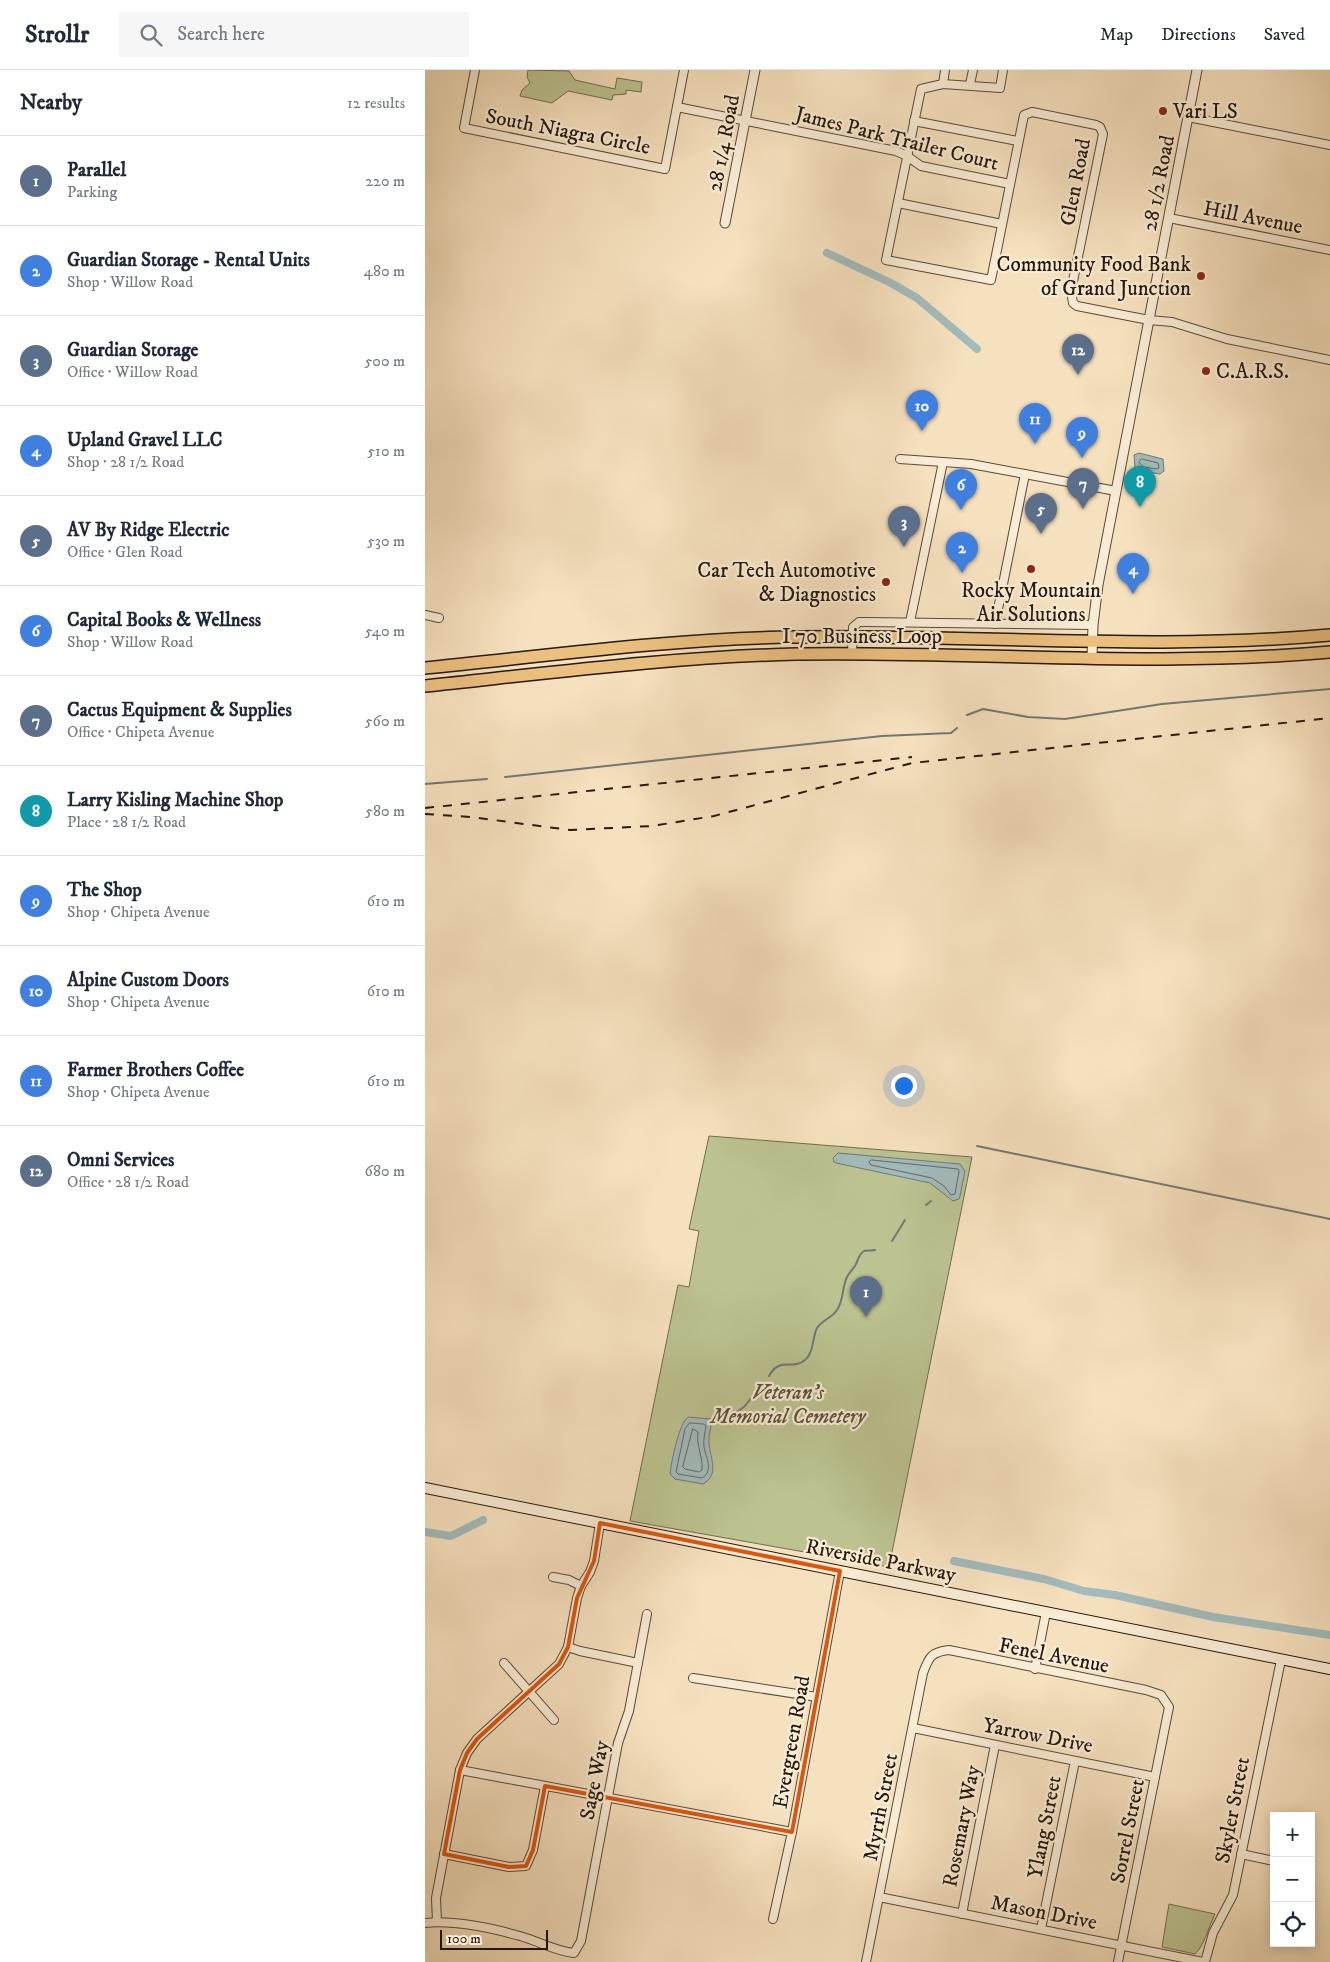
<!DOCTYPE html>
<meta charset="utf-8">
<style>
:root{--surface:#fff;--page:#f6f6f7;--text:#1f2937;--muted:#747a83;--line:#e0e1e3;--accent:#2563eb}
body{margin:0;font-family:"IM FELL DW Pica",serif;background:var(--page);color:var(--text)}
.controls{position:absolute;right:15px;bottom:15px;display:grid;overflow:hidden;border-radius:0px;box-shadow:0 2px 12px #0003}
.controls button{width:45px;height:45px;display:grid;place-items:center;padding:0;border:0;border-bottom:1px solid var(--line);background:var(--surface);color:var(--text);font:25px sans-serif}
.scale{position:absolute;left:15px;bottom:12px;width:108px;box-sizing:border-box;padding-left:5px;border:2px solid #24170b;border-top:0;font-size:14px;line-height:18px;white-space:nowrap;color:#24170b;-webkit-text-stroke:4px #f9ecd5;paint-order:stroke}
.you{position:absolute;left:478px;top:1015px;width:18px;height:18px;margin:-12px;border:4px solid #fff;border-radius:50%;background:#1a73e8;box-shadow:0 0 0 8px #1a73e833}
.badge{display:grid;place-items:center;width:32px;height:32px;border-radius:50%;background:var(--accent);color:#fff;font-size:16px;font-weight:700}
.pin{position:absolute;translate:-50% -41px;filter:drop-shadow(0 1px 2px #0008)}
.pin::after{content:'';position:absolute;top:26px;width:18px;height:15px;background:inherit;clip-path:polygon(0 0,100% 0,50% 100%)}
.list{margin:0;padding:0;list-style:none}
h2{display:flex;justify-content:space-between;align-items:center;height:65px;margin:0;padding:0 20px;font-size:21px}
h2 small{font-size:16px;font-weight:400;color:var(--muted)}
.list li{display:grid;grid-template-columns:32px 1fr auto;gap:15px;align-items:center;box-sizing:border-box;height:90px;padding:0 20px;border-top:1px solid var(--line)}
.list b{display:block;font-size:19px;white-space:nowrap}
.list p{margin:0;font-size:16px;white-space:nowrap;color:var(--muted)}
.list em{font-size:16px;font-style:normal;color:var(--muted)}
.icon{flex:none;width:28px;height:28px;fill:none;stroke:currentColor;stroke-width:2;stroke-linecap:round;stroke-linejoin:round}
.map{position:relative;flex:none;width:905px;height:1892px;overflow:hidden}
header{display:flex;align-items:center;gap:30px;box-sizing:border-box;height:70px;padding:0 25px;background:var(--surface);border-bottom:1px solid var(--line)}
header strong{font-size:24px}
nav{display:flex;gap:28px;margin-inline-start:auto;font-size:18px}
.search{width:350px;height:45px;background:var(--page);display:flex;align-items:center;gap:12px;box-sizing:border-box;padding:0 18px;border-radius:0px;color:var(--muted);font-size:19px}
main{display:flex}
aside{flex:1;background:var(--surface)}
.map>svg:first-child{display:block}
.green{fill:#bcc391;stroke:#706d4e}
.water{fill:#a2bbbc;stroke:#707975}
.lines{fill:none;stroke-linecap:round;stroke-linejoin:round}
.shore{stroke:#636964;stroke-width:1}
.stream{stroke:#707975;stroke-width:2}
.canal{stroke:#a2bbbc;stroke-width:8}
.minor-casing{stroke:#584a38;stroke-width:10}
.tertiary-casing{stroke:#584a38;stroke-width:11}
.secondary-casing{stroke:#24170b;stroke-width:12}
.primary-casing{stroke:#24170b;stroke-width:14}
.minor{stroke:#f9ecd5;stroke-width:8}
.tertiary{stroke:#f9ecd5;stroke-width:9}
.secondary{stroke:#f9ecd5;stroke-width:10}
.primary{stroke:#ebc07f;stroke-width:11}
.rail{stroke:#24170b;stroke-width:2;stroke-dasharray:9 9;stroke-linecap:butt}
.marked{fill:none;stroke:#de560c;stroke-width:4;stroke-linejoin:round}
.poi-dot{fill:#8f2418;stroke:#f9ecd5;stroke-width:2}
.labels{text-anchor:middle;stroke-width:4.5;stroke-linejoin:round;paint-order:stroke}
.poi-label{font-size:21px;fill:#24170b;stroke:#f9ecd5;text-anchor:start}
.street-label{font-size:21px;fill:#24170b;stroke:#f9ecd5}
.park-label{font-size:21px;font-style:italic;fill:#59533a;stroke:#f9ecd5}
</style>
<header>
<strong>Strollr</strong>
<div class="search"><svg class="icon" aria-label="search" viewBox="0 0 24 24"><circle cx="10" cy="10" r="6"/><path d="M15 15l6 6"/></svg>Search here</div>
<nav><a>Map</a><a>Directions</a><a>Saved</a></nav>
</header>
<main>
<aside>
<h2>Nearby<small>12 results</small></h2>
<ul class="list">
<li><span class="badge" style="background:#5c6f8a">1</span><div><b>Parallel</b><p>Parking</p></div><em>220 m</em></li>
<li><span class="badge" style="background:#3f7fe0">2</span><div><b>Guardian Storage - Rental Units</b><p>Shop · Willow Road</p></div><em>480 m</em></li>
<li><span class="badge" style="background:#5c6f8a">3</span><div><b>Guardian Storage</b><p>Office · Willow Road</p></div><em>500 m</em></li>
<li><span class="badge" style="background:#3f7fe0">4</span><div><b>Upland Gravel LLC</b><p>Shop · 28 1/2 Road</p></div><em>510 m</em></li>
<li><span class="badge" style="background:#5c6f8a">5</span><div><b>AV By Ridge Electric</b><p>Office · Glen Road</p></div><em>530 m</em></li>
<li><span class="badge" style="background:#3f7fe0">6</span><div><b>Capital Books &amp; Wellness</b><p>Shop · Willow Road</p></div><em>540 m</em></li>
<li><span class="badge" style="background:#5c6f8a">7</span><div><b>Cactus Equipment &amp; Supplies</b><p>Office · Chipeta Avenue</p></div><em>560 m</em></li>
<li><span class="badge" style="background:#0f9aa8">8</span><div><b>Larry Kisling Machine Shop</b><p>Place · 28 1/2 Road</p></div><em>580 m</em></li>
<li><span class="badge" style="background:#3f7fe0">9</span><div><b>The Shop</b><p>Shop · Chipeta Avenue</p></div><em>610 m</em></li>
<li><span class="badge" style="background:#3f7fe0">10</span><div><b>Alpine Custom Doors</b><p>Shop · Chipeta Avenue</p></div><em>610 m</em></li>
<li><span class="badge" style="background:#3f7fe0">11</span><div><b>Farmer Brothers Coffee</b><p>Shop · Chipeta Avenue</p></div><em>610 m</em></li>
<li><span class="badge" style="background:#5c6f8a">12</span><div><b>Omni Services</b><p>Office · 28 1/2 Road</p></div><em>680 m</em></li>
</ul>
</aside>
<div class="map">
<svg width="905" height="1892" viewBox="0 0 905 1892">
<rect width="100%" height="100%" fill="#f6e1be"/>
<filter id="stains"><feTurbulence type="fractalNoise" baseFrequency=".004" numOctaves="4"/><feColorMatrix values="0 0 0 0 .2 0 0 0 0 .09 0 0 0 0 .02 0 0 0 .5 -.17"/></filter>
<radialGradient id="worn" r=".72"><stop offset=".6" stop-color="#630" stop-opacity="0"/><stop offset="1" stop-color="#630" stop-opacity=".3"/></radialGradient>
<!-- green -->
<g class="green">
<path d="M103 0 144 1 150 10 190 19 192 8 217 12 216 22 201 20V24L188 25 187 30 143 21 127 33 95 26 97 20 105 13 102 7Z"/>
<path d="M284 1066 547 1087 464 1497 205 1451 253 1215 264 1217 274 1161 264 1159Z"/>
<path d="M744 1834 790 1844C784 1856 779 1876 770 1884L737 1877Z"/>
</g>
<!-- water -->
<g class="water">
<path d="M714 383 738 389 739 401 735 404 716 401 710 398 709 385Z"/>
<path d="M413 1083 535 1094 540 1101 535 1126 534 1129 528 1131 505 1113 411 1093 409 1092 408 1088Z"/>
<path d="M263 1347 286 1349C287 1357 283 1365 284 1373 285 1388 295 1404 278 1414L250 1409 245 1404C246 1393 254 1353 263 1347Z"/>
</g>
<g class="lines">
<!-- shore -->
<g class="shore">
<path d="M717 389 733 393 734 398 732 399 718 397 714 392Z"/>
<path d="M447 1090 533 1099 534 1101 530 1124 526 1125 519 1116 507 1108 446 1095 444 1092Z"/>
<path d="M265 1353 279 1354 281 1356C280 1363 278 1370 279 1377 281 1387 289 1401 277 1408L253 1404 251 1402 260 1359Z"/>
<path d="M268 1359 273 1362C271 1375 278 1387 277 1400L274 1402 260 1399 258 1397Z"/>
</g>
<!-- stream -->
<g class="stream">
<path d="M542 645 558 639 603 647 640 649 737 634 905 619"/>
<path d="M80 707 457 666 526 663 532 658"/>
<path d="M0 714 62 709"/>
<path d="M552 1076 905 1149"/>
<path d="M501 1135 506 1131"/>
<path d="M467 1171 480 1150"/>
<path d="M344 1306C355 1286 367 1301 380 1290 389 1283 387 1268 392 1258 397 1250 407 1248 412 1240 419 1230 417 1217 422 1207 424 1202 429 1199 431 1194 433 1190 434 1184 439 1181 442 1180 446 1181 450 1180"/>
<path d="M306 1346 319 1337 327 1327"/>
</g>
<!-- canal -->
<g class="canal">
<path d="M402 183 464 212 492 228 552 279"/>
<path d="M0 1462 26 1466 58 1450"/>
<path d="M529 1491 619 1509 659 1521 690 1525 788 1547 905 1565"/>
</g>
<defs>
<g id="minor">
<path d="M50 0 39 58 240 99 259 0"/>
<path d="M578 0 575 18 518 14 496 19 461 190 566 210 599 45 607 42 671 55 675 57 678 64 646 221 648 233 652 236 724 250 747 252 802 269 905 290"/>
<path d="M518 14 520 0"/>
<path d="M545 14 548 0"/>
<path d="M252 37 471 81 482 86 496 96 585 114"/>
<path d="M763 47 905 75"/>
<path d="M489 51 593 71"/>
<path d="M473 133 577 154"/>
<path d="M744 148 905 180"/>
<path d="M475 389 546 394 691 421"/>
<path d="M0 545 14 548"/>
<path d="M485 552 518 392"/>
<path d="M570 554 600 404"/>
<path d="M427 584 428 557 434 552H440L668 555"/>
<path d="M128 1507 144 1510 156 1516"/>
<path d="M143 1577 155 1581 213 1593"/>
<path d="M79 1593 129 1650"/>
<path d="M610 1599 621 1542"/>
<path d="M268 1608 392 1627"/>
<path d="M488 1658 730 1707"/>
<path d="M35 1700 367 1762"/>
<path d="M19 1784 84 1797 101 1796 108 1780 120 1716"/>
<path d="M816 1784 849 1791"/>
<path d="M454 1827 778 1892"/>
<path d="M537 1844 570 1675"/>
<path d="M348 1849 367 1762 415 1501"/>
<path d="M12 1852 11 1828 35 1700 42 1683 52 1669 134 1594 143 1577 152 1528 156 1516 165 1502 169 1491 175 1453"/>
<path d="M0 1853C29 1850 66 1858 95 1866 113 1871 130 1881 149 1883L156 1871 193 1673 204 1641 222 1544"/>
<path d="M616 1859 650 1691"/>
<path d="M441 1892 498 1603C504 1587 506 1582 524 1580L721 1620 736 1625 744 1637 693 1892"/>
<path d="M780 1892 788 1863 808 1825 856 1590"/>
</g>
<g id="tertiary">
<path d="M300 153 330 0"/>
<path d="M667 587 668 555 673 515 772 0"/>
</g>
<path id="secondary" d="M0 1418 905 1599"/>
<g id="primary">
<path d="M0 598C122 586 245 569 368 567 547 564 726 581 905 565"/>
<path d="M0 616C124 603 248 587 372 584 549 581 728 598 905 582"/>
</g>
</defs>
<!-- minor casing -->
<use href="#minor" class="minor-casing"/>
<!-- tertiary casing -->
<use href="#tertiary" class="tertiary-casing"/>
<!-- secondary casing -->
<use href="#secondary" class="secondary-casing"/>
<!-- primary casing -->
<use href="#primary" class="primary-casing"/>
<!-- minor -->
<use href="#minor" class="minor"/>
<!-- tertiary -->
<use href="#tertiary" class="tertiary"/>
<!-- secondary -->
<use href="#secondary" class="secondary"/>
<!-- primary -->
<use href="#primary" class="primary"/>
<!-- rail -->
<g class="rail">
<path d="M0 738 487 687"/>
<path d="M0 744 46 747 145 760 227 756 289 746 487 693 905 648"/>
</g>
</g>
<!-- marked area -->
<path class="marked" d="M175 1453 415 1501 367 1762 120 1716 108 1780 101 1796 84 1797 19 1784 35 1700 42 1683 52 1669 134 1594 143 1577 152 1528 169 1491Z"/>
<!-- markers -->
<g class="poi-dot">
<circle cx="738" cy="41" r="5"/>
<circle cx="776" cy="206" r="5"/>
<circle cx="781" cy="301" r="5"/>
<circle cx="606" cy="499" r="5"/>
<circle cx="461" cy="512" r="5"/>
</g>
<g class="labels">
<!-- poi labels -->
<g class="poi-label">
<text x="748" y="48">Vari LS</text>
<text x="766" y="201" text-anchor="end">Community Food Bank<tspan x="766" dy="24">of Grand Junction</tspan></text>
<text x="791" y="308">C.A.R.S.</text>
<text x="451" y="507" text-anchor="end">Car Tech Automotive<tspan x="451" dy="24">&amp; Diagnostics</tspan></text>
<text x="606" y="527" text-anchor="middle">Rocky Mountain<tspan x="606" dy="24">Air Solutions</tspan></text>
</g>
<!-- street labels -->
<g class="street-label">
<text transform="translate(143 61) rotate(11)" y="7">South Niagra Circle</text>
<text transform="translate(472 68) rotate(14)" y="7">James Park Trailer Court</text>
<text transform="translate(298 73) rotate(-79)" y="7">28 1/4 Road</text>
<text transform="translate(650 112) rotate(-79)" y="7">Glen Road</text>
<text transform="translate(733 113) rotate(-79)" y="7">28 1/2 Road</text>
<text transform="translate(828 147) rotate(11)" y="7">Hill Avenue</text>
<text x="437" y="573">I 70 Business Loop</text>
<text transform="translate(456 1490) rotate(11)" y="7">Riverside Parkway</text>
<text transform="translate(629 1585) rotate(11)" y="7">Fenel Avenue</text>
<text transform="translate(613 1665) rotate(11)" y="7">Yarrow Drive</text>
<text transform="translate(366 1672) rotate(-80)" y="7">Evergreen Road</text>
<text transform="translate(169 1710) rotate(-79)" y="7">Sage Way</text>
<text transform="translate(455 1737) rotate(-79)" y="7">Myrrh Street</text>
<text transform="translate(807 1740) rotate(-79)" y="7">Skyler Street</text>
<text transform="translate(536 1756) rotate(-79)" y="7">Rosemary Way</text>
<text transform="translate(619 1757) rotate(-79)" y="7">Ylang Street</text>
<text transform="translate(702 1761) rotate(-79)" y="7">Sorrel Street</text>
<text transform="translate(619 1842) rotate(11)" y="7">Mason Drive</text>
</g>
<!-- park labels -->
<g class="park-label">
<text x="363" y="1329">Veteran's<tspan x="363" dy="24">Memorial Cemetery</tspan></text>
</g>
</g>
<rect width="100%" height="100%" filter="url(#stains)"/>
<rect width="100%" height="100%" fill="url(#worn)"/>
</svg>
<div class="controls">
<button>+</button>
<button>−</button>
<button><svg class="icon" aria-label="locate" viewBox="0 0 24 24"><circle cx="12" cy="12" r="6"/><path d="M12 2v4M12 18v4M2 12h4M18 12h4"/></svg></button>
</div>
<div class="scale">100 m</div>
<div class="you"></div>
<div class="pin badge" style="left:441px;top:1247px;background:#5c6f8a">1</div>
<div class="pin badge" style="left:537px;top:503px;background:#3f7fe0">2</div>
<div class="pin badge" style="left:479px;top:477px;background:#5c6f8a">3</div>
<div class="pin badge" style="left:708px;top:524px;background:#3f7fe0">4</div>
<div class="pin badge" style="left:616px;top:464px;background:#5c6f8a">5</div>
<div class="pin badge" style="left:536px;top:440px;background:#3f7fe0">6</div>
<div class="pin badge" style="left:658px;top:439px;background:#5c6f8a">7</div>
<div class="pin badge" style="left:715px;top:437px;background:#0f9aa8">8</div>
<div class="pin badge" style="left:657px;top:388px;background:#3f7fe0">9</div>
<div class="pin badge" style="left:497px;top:361px;background:#3f7fe0">10</div>
<div class="pin badge" style="left:610px;top:374px;background:#3f7fe0">11</div>
<div class="pin badge" style="left:653px;top:305px;background:#5c6f8a">12</div>
</div>
</main>
